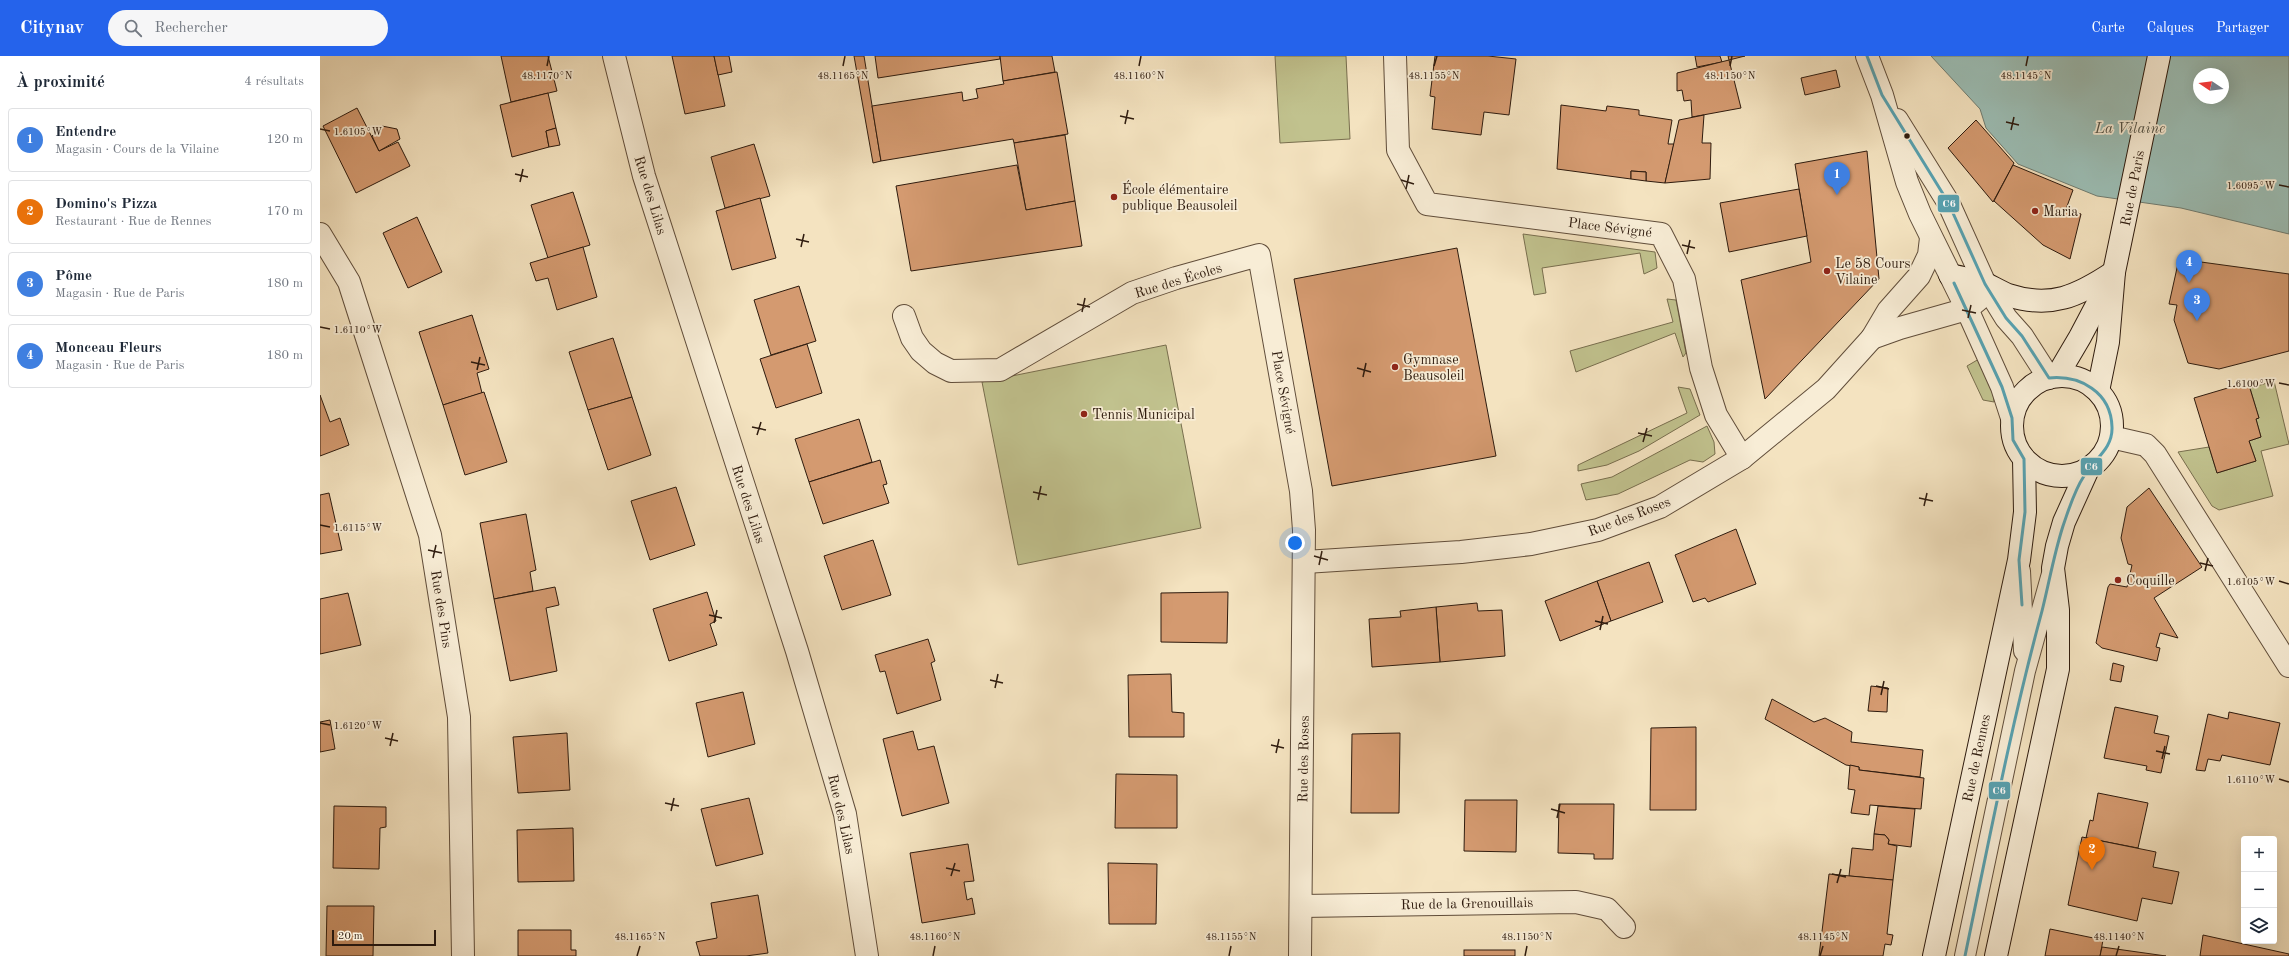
<!DOCTYPE html>
<html lang="fr">
<meta charset="utf-8">
<style>
:root{--surface:#fff;--page:#f6f6f7;--text:#1f2937;--muted:#747a83;--line:#e0e1e3;--accent:#2563eb}
body{margin:0;font-family:"Old Standard TT",serif;background:var(--page);color:var(--text)}
.controls{position:absolute;right:12px;bottom:12px;display:grid;overflow:hidden;border-radius:4px;box-shadow:0 4px 16px #0002}
.controls button{width:36px;height:36px;display:grid;place-items:center;padding:0;border:0;border-bottom:1px solid var(--line);background:var(--surface);color:var(--text);font:20px sans-serif}
.compass{position:absolute;left:1873px;top:12px;width:36px;height:36px;border-radius:50%;background:var(--surface);box-shadow:0 4px 16px #0002;rotate:283deg}
.scale{position:absolute;left:12px;bottom:10px;width:104px;box-sizing:border-box;padding-left:4px;border:2px solid #2e1b0e;border-top:0;font-size:11px;line-height:14px;white-space:nowrap;color:#2e1b0e;-webkit-text-stroke:3px #f8edd6;paint-order:stroke}
.you{position:absolute;left:975px;top:487px;width:14px;height:14px;margin:-10px;border:3px solid #fff;border-radius:50%;background:#1a73e8;box-shadow:0 0 0 6px #1a73e833}
.badge{display:grid;place-items:center;width:26px;height:26px;border-radius:50%;background:var(--accent);color:#fff;font-size:13px;font-weight:700}
.pin{position:absolute;translate:-50% -33px;filter:drop-shadow(0 1px 2px #0008)}
.pin::after{content:'';position:absolute;top:21px;width:14px;height:12px;background:inherit;clip-path:polygon(0 0,100% 0,50% 100%)}
.list{margin:0;padding:0;list-style:none}
h2{display:flex;justify-content:space-between;align-items:center;height:52px;margin:0;padding:0 16px;font-size:17px}
h2 small{font-size:13px;font-weight:400;color:var(--muted)}
.list li{display:grid;grid-template-columns:26px 1fr auto;gap:12px;align-items:center;box-sizing:border-box;height:64px;margin:0 8px 8px;padding:0 8px;border:1px solid var(--line);border-radius:4px}
.list b{display:block;font-size:15px;white-space:nowrap}
.list p{margin:0;font-size:13px;white-space:nowrap;color:var(--muted)}
.list em{font-size:13px;font-style:normal;color:var(--muted)}
.icon{flex:none;width:22px;height:22px;fill:none;stroke:currentColor;stroke-width:2;stroke-linecap:round;stroke-linejoin:round}
.map{position:relative;flex:none;width:1969px;height:900px;overflow:hidden}
header{display:flex;align-items:center;gap:24px;box-sizing:border-box;height:56px;padding:0 20px;background:var(--accent);color:#fff}
header strong{font-size:19px}
nav{display:flex;gap:22px;margin-inline-start:auto;font-size:14px}
.search{width:280px;height:36px;background:var(--page);display:flex;align-items:center;gap:10px;box-sizing:border-box;padding:0 14px;border-radius:22px;color:var(--muted);font-size:15px}
main{display:flex}
aside{flex:1;background:var(--surface)}
.map>svg:first-child{display:block}
.green{fill:#c1c28e;stroke:#786e4e}
.water{fill:#9cbeb5;stroke:#707d72;fill-rule:evenodd}
.building{fill:#d49a70;stroke:#2e1b0e}
.lines{fill:none;stroke-linecap:round;stroke-linejoin:round}
.service-casing{stroke:#604d3a;stroke-width:22}
.minor-casing{stroke:#604d3a;stroke-width:24}
.tertiary-casing{stroke:#604d3a;stroke-width:24}
.secondary-casing{stroke:#2e1b0e;stroke-width:24}
.service{stroke:#f8edd6;stroke-width:20}
.minor{stroke:#f8edd6;stroke-width:22}
.tertiary{stroke:#f8edd6;stroke-width:22}
.secondary{stroke:#f8edd6;stroke-width:22}
.bus-1-casing{stroke:#f8edd6;stroke-width:6}
.bus-1{stroke:#57a1b0;stroke-width:3}
.ticks{fill:none;stroke:#2e1b0e;stroke-width:1.5}
.bus-dot{fill:#2e1b0e;stroke:#f8edd6;stroke-width:1.5}
.poi-dot{fill:#8f2418;stroke:#f8edd6;stroke-width:1.5}
.labels{text-anchor:middle;stroke-width:3.5;stroke-linejoin:round;paint-order:stroke}
.street-label{font-size:14px;fill:#2e1b0e;stroke:#f8edd6}
.poi-label{font-size:14px;fill:#2e1b0e;stroke:#f8edd6;text-anchor:start}
.water-label{font-size:15px;font-style:italic;fill:#545448;stroke:#f8edd6}
.ticks-label{font-size:10px;text-anchor:middle;fill:#2e1b0e;stroke:#f8edd6;stroke-width:3.5;stroke-linejoin:round;paint-order:stroke}
.line-badge{stroke:#f8edd6;stroke-width:1.5}
.badge-label{font-size:11px;text-anchor:middle;font-weight:bold;fill:#fff}
</style>
<header>
<strong>Citynav</strong>
<div class="search"><svg class="icon" aria-label="search" viewBox="0 0 24 24"><circle cx="10" cy="10" r="6"/><path d="M15 15l6 6"/></svg>Rechercher</div>
<nav><a>Carte</a><a>Calques</a><a>Partager</a></nav>
</header>
<main>
<aside>
<h2>À proximité<small>4 résultats</small></h2>
<ul class="list">
<li><span class="badge" style="background:#3f7fe0">1</span><div><b>Entendre</b><p>Magasin · Cours de la Vilaine</p></div><em>120 m</em></li>
<li><span class="badge" style="background:#e8710a">2</span><div><b>Domino's Pizza</b><p>Restaurant · Rue de Rennes</p></div><em>170 m</em></li>
<li><span class="badge" style="background:#3f7fe0">3</span><div><b>Pôme</b><p>Magasin · Rue de Paris</p></div><em>180 m</em></li>
<li><span class="badge" style="background:#3f7fe0">4</span><div><b>Monceau Fleurs</b><p>Magasin · Rue de Paris</p></div><em>180 m</em></li>
</ul>
</aside>
<div class="map">
<svg width="1969" height="900" viewBox="0 0 1969 900">
<rect width="100%" height="100%" fill="#f4e3c0"/>
<filter id="stains"><feTurbulence type="fractalNoise" baseFrequency=".005" numOctaves="4"/><feColorMatrix values="0 0 0 0 .2 0 0 0 0 .09 0 0 0 0 .02 0 0 0 .5 -.17"/></filter>
<radialGradient id="worn" r=".72"><stop offset=".6" stop-color="#630" stop-opacity="0"/><stop offset="1" stop-color="#630" stop-opacity=".3"/></radialGradient>
<!-- green -->
<g class="green">
<path d="M955 0H1026L1030 83 960 87Z"/>
<path d="M1203 178 1335 196 1337 212 1324 218 1320 197 1222 212 1226 237 1214 239Z"/>
<path d="M1347 243 1356 244 1366 297 1363 301 1355 277 1256 316 1250 295 1353 266Z"/>
<path d="M846 289 881 472 698 509 662 326Z"/>
<path d="M1659 303 1672 327 1674 346 1663 344 1647 310Z"/>
<path d="M1954 325 1969 388 1941 395 1953 440 1899 454 1892 450 1858 396 1889 391 1897 417 1936 405 1929 385 1941 381 1936 363 1939 362 1930 332Z"/>
<path d="M1358 331 1370 333 1380 359 1319 395 1287 409 1258 415V409L1367 357Z"/>
<path d="M1387 370 1394 386 1395 398 1383 406 1370 404 1298 438 1266 444 1261 428 1292 421Z"/>
</g>
<!-- water -->
<path class="water" d="M1611 0H1969V178L1861 152 1777 140 1698 108 1666 72 1660 53ZM1879 18H1903V42H1879Z"/>
<!-- building -->
<g class="building">
<path d="M181 0H228L237 35 191 46Z"/>
<path d="M352 0H394L405 50 365 58Z"/>
<path d="M394 0H409L412 16 398 19Z"/>
<path d="M534 0H544L561 105 553 107Z"/>
<path d="M555 0H680V3L558 22Z"/>
<path d="M680 0H732L735 16 683 25Z"/>
<path d="M1115 0H1168L1196 3 1189 59 1164 56 1161 79 1112 73 1115 41 1110 40Z"/>
<path d="M1375 0H1400L1402 6 1377 11Z"/>
<path d="M1408 0H1425L1409 4Z"/>
<path d="M1409 4 1421 52 1372 61 1371 44 1364 45 1362 34 1357 35V17Z"/>
<path d="M1516 14 1520 31 1485 39 1481 22Z"/>
<path d="M737 16 748 78 694 87 693 83 561 105 552 50 642 36 643 45 658 42 656 33 684 28 683 25Z"/>
<path d="M228 37 236 72 226 75 229 91 192 101 180 49Z"/>
<path d="M1241 49 1286 55 1287 50 1319 54V59L1352 64 1348 88H1354L1345 127 1326 125V116L1311 115V123L1237 113Z"/>
<path d="M37 52 59 95 78 86 90 110 36 137 3 70Z"/>
<path d="M1384 59 1382 87H1391L1390 123 1345 127 1359 64Z"/>
<path d="M1656 64 1694 107 1673 146 1628 92Z"/>
<path d="M62 70 77 73 80 83 59 95 52 80Z"/>
<path d="M236 72 240 89 229 91 226 75Z"/>
<path d="M745 79 755 145 706 154 694 87Z"/>
<path d="M434 88 450 140 405 152 391 101Z"/>
<path d="M1547 95 1559 223 1445 343 1421 224 1491 206 1475 108Z"/>
<path d="M697 109 706 154 755 145 762 190 591 215 576 130Z"/>
<path d="M1693 109 1753 134 1746 153 1761 158 1750 203 1723 189 1674 145Z"/>
<path d="M1311 115 1326 116V125L1311 123Z"/>
<path d="M1479 133 1487 180 1409 196 1400 147Z"/>
<path d="M253 136 270 189 228 202 211 149Z"/>
<path d="M440 142 456 202 412 214 396 155Z"/>
<path d="M97 161 122 216 88 232 63 177Z"/>
<path d="M263 191 277 241 237 254 228 222 216 225 210 207Z"/>
<path d="M1137 192 1176 400 1012 430 974 223Z"/>
<path d="M1859 203 1969 218V295L1899 313 1868 307 1854 264 1857 249 1849 248Z"/>
<path d="M479 230 496 285 451 299 434 244Z"/>
<path d="M152 259 169 313 157 317 162 337 123 349 99 276Z"/>
<path d="M293 282 312 341 268 354 249 296Z"/>
<path d="M487 288 502 337 456 352 440 303Z"/>
<path d="M1928 326 1939 362 1936 363 1941 381 1929 385 1936 405 1897 417 1874 342Z"/>
<path d="M164 336 187 406 145 419 123 349Z"/>
<path d="M0 339 10 366 20 362 29 389 0 400Z"/>
<path d="M312 341 331 399 288 414 268 354Z"/>
<path d="M539 363 552 406 489 426 475 383Z"/>
<path d="M560 404 567 428 563 429 569 447 503 468 489 426Z"/>
<path d="M356 431 375 489 330 504 311 445Z"/>
<path d="M1829 432 1882 511 1834 542 1858 582 1840 577 1836 591 1840 592 1837 605 1782 592 1776 587 1788 531 1790 528 1807 531 1812 509 1808 508 1801 482 1807 451Z"/>
<path d="M9 437 22 494 0 498V439Z"/>
<path d="M206 458 216 514 210 516 213 535 174 543 160 467Z"/>
<path d="M1416 473 1436 528 1388 546 1385 542 1373 546 1355 499Z"/>
<path d="M553 484 571 539 522 554 504 500Z"/>
<path d="M1329 506 1343 546 1291 565 1277 525Z"/>
<path d="M1277 525 1291 565 1240 585 1225 545Z"/>
<path d="M235 531 239 549 226 552 237 615 190 625 174 543Z"/>
<path d="M387 536 396 565 390 568 397 589 349 605 333 553Z"/>
<path d="M908 536 907 587 841 586V537Z"/>
<path d="M28 537 41 589 0 598V543Z"/>
<path d="M1157 547 1158 555 1182 554 1185 600 1120 606 1116 551Z"/>
<path d="M1116 551 1120 606 1052 611 1049 563 1081 561 1080 555Z"/>
<path d="M608 583 615 605 611 607 621 644 577 658 565 615 560 616 555 599Z"/>
<path d="M1793 607 1804 610 1801 626 1790 624Z"/>
<path d="M851 618 852 656 864 657V681H809L808 619Z"/>
<path d="M1551 630 1568 632 1567 656 1548 655Z"/>
<path d="M423 636 435 688 388 701 376 647Z"/>
<path d="M1452 643 1494 666 1505 662 1532 676 1531 686 1603 694 1600 721 1539 714V711L1526 709 1445 663Z"/>
<path d="M1795 651 1838 660 1834 677 1849 680 1841 717 1826 714 1827 710 1784 702Z"/>
<path d="M1909 656 1960 667 1950 709 1902 699 1900 705 1888 703 1885 715 1876 714 1888 658 1908 663Z"/>
<path d="M10 664 15 693 0 696V666Z"/>
<path d="M1376 671V754H1330L1331 672Z"/>
<path d="M593 675 598 694 614 690 629 747 582 760 563 683Z"/>
<path d="M247 677 250 734 198 737 193 681Z"/>
<path d="M1080 677 1079 757H1031L1032 678Z"/>
<path d="M1530 709 1539 711V714L1604 722 1601 753 1550 749 1549 759 1531 757 1535 734 1528 733Z"/>
<path d="M796 718 857 719V772H795Z"/>
<path d="M1778 737 1828 747 1818 792 1766 782 1770 764 1773 765Z"/>
<path d="M429 742 443 798 396 810 381 753Z"/>
<path d="M1145 744H1197L1196 796 1144 795Z"/>
<path d="M1239 748H1294L1293 803H1274V798L1238 797Z"/>
<path d="M14 750 66 751V771L60 772 59 813 13 812Z"/>
<path d="M1558 750 1595 753 1591 791 1568 788 1569 784 1565 779 1554 778Z"/>
<path d="M253 772 254 825 198 826 197 774Z"/>
<path d="M1554 778 1565 779 1569 784 1568 788 1577 790 1573 824 1529 820 1532 792 1553 794Z"/>
<path d="M1762 781 1836 796 1833 811 1859 816 1852 848 1822 842 1817 865 1748 849Z"/>
<path d="M648 788 654 825 644 826 647 844 652 842 655 858 602 867 590 797Z"/>
<path d="M788 807 837 808 836 868H789Z"/>
<path d="M1509 818 1573 824 1567 878 1573 879 1571 889 1565 888 1563 900H1499Z"/>
<path d="M438 839 448 897 426 900H380L376 886 397 882 391 847Z"/>
<path d="M7 850H54L53 900H6Z"/>
<path d="M1730 873 1783 884 1780 900H1725Z"/>
<path d="M198 874H251V894H256V900H198Z"/>
<path d="M1883 879 1969 898V900H1880Z"/>
<path d="M1782 891 1846 900H1780Z"/>
<rect x="1144" y="894" width="51" height="6"/>
</g>
<g class="lines">
<defs>
<g id="service">
<path d="M1700 515 1704 595"/>
<path d="M1645 900 1705 615 1733 514"/>
</g>
<g id="minor">
<path d="M294 0 324 120 477 595 525 758 547 900"/>
<path d="M1075 0 1078 94 1107 148 1341 178 1364 223 1381 312 1396 359 1422 402"/>
<path d="M0 178 29 226 110 479 139 661 143 900"/>
<path d="M584 260 592 282 601 295 615 307 631 315 680 314 812 237 856 222 939 199 981 435 984 474 980 900"/>
<path d="M1552 282 1580 272 1647 253 1658 244 1665 228"/>
<path d="M1791 381 1826 389 1835 398 1969 610"/>
<path d="M985 506 1141 496 1211 488 1278 474 1340 451 1422 402 1506 333 1552 282 1568 255 1599 220 1609 199 1611 182"/>
<path d="M981 850 1256 846 1287 853 1304 871"/>
</g>
<g id="tertiary">
<path d="M1547 0 1562 39 1587 126 1600 158 1647 253 1682 331 1692 362"/>
<path d="M1577 64 1628 146 1665 228 1686 262 1702 280 1729 322"/>
</g>
<g id="secondary">
<path d="M1630 219C1642 222 1655 224 1666 228 1674 232 1681 236 1688 239 1731 253 1758 240 1794 216"/>
<path d="M1737 320 1760 281 1790 224"/>
<circle cx="1742" cy="370" r="50"/>
<path d="M1778 335 1788 286 1794 216 1839 0"/>
<path d="M1614 900 1699 504 1705 456 1704 403"/>
<path d="M1676 900 1738 613V554L1733 512 1737 490 1744 466 1768 413"/>
</g>
</defs>
<!-- service casing -->
<use href="#service" class="service-casing"/>
<!-- minor casing -->
<use href="#minor" class="minor-casing"/>
<!-- tertiary casing -->
<use href="#tertiary" class="tertiary-casing"/>
<!-- secondary casing -->
<use href="#secondary" class="secondary-casing"/>
<!-- service -->
<use href="#service" class="service"/>
<!-- minor -->
<use href="#minor" class="minor"/>
<!-- tertiary -->
<use href="#tertiary" class="tertiary"/>
<!-- secondary -->
<use href="#secondary" class="secondary"/>
<defs>
<g id="bus-1">
<path d="M1547 0 1562 39 1628 146 1665 228 1686 262 1702 280 1729 322C1760 319 1791 336 1792 371 1793 393 1774 403 1764 420 1754 435 1749 453 1743 470 1734 498 1729 527 1722 555 1691 669 1669 785 1645 900"/>
<path d="M1634 227 1682 331 1692 362 1693 384 1704 403 1705 456 1699 504 1702 549"/>
</g>
</defs>
<!-- bus-1 casing -->
<use href="#bus-1" class="bus-1-casing"/>
<!-- bus-1 -->
<use href="#bus-1" class="bus-1"/>
</g>
<!-- ticks -->
<path class="ticks" d="M227 10 229 0M523 10 525 0M819 10 821 0M1114 10 1117 0M1410 10 1412 0M1706 10 1708 0M800 60 814 63M1686 66 1699 69M805 68 808 54M0 73 10 75M1691 74 1694 61M195 118 208 121M1081 124 1094 128M200 126 203 113M1959 129 1969 131M1086 133 1089 119M476 183 489 186M1362 189 1375 192M481 191 484 178M1367 198 1370 184M757 248 770 251M1642 254 1656 257M762 256 765 242M1648 262 1651 249M0 271 10 273M151 306 165 309M1037 312 1051 316M157 314 160 301M1043 321 1046 307M1959 327 1969 329M432 371 446 374M1318 377 1332 380M437 379 441 366M1323 386 1327 372M713 436 727 439M1599 442 1613 445M718 444 721 430M1604 450 1607 437M0 469 10 471M108 494 122 497M994 500 1008 504M113 502 116 489M1880 507 1893 510M999 509 1002 495M1885 515 1888 502M1959 525 1969 528M389 559 402 562M1275 565 1288 568M394 567 397 554M1280 574 1283 560M670 624 683 627M1556 630 1569 633M675 632 678 618M1561 639 1564 625M0 667 10 669M65 682 78 685M951 689 964 692M70 690 73 677M1836 695 1850 698M956 697 959 683M1842 703 1845 690M1959 723 1969 726M345 747 359 750M1231 753 1245 757M351 755 354 742M1237 762 1240 748M626 812 640 815M1512 818 1526 821M631 820 635 807M1517 827 1521 813M317 900 320 890M613 900 615 890M909 900 911 890M1205 900 1207 890M1500 900 1503 890M1796 900 1799 890"/>
<!-- markers -->
<circle class="bus-dot" cx="1587" cy="80" r="3.5"/>
<g class="poi-dot">
<circle cx="794" cy="141" r="4"/>
<circle cx="1715" cy="155" r="4"/>
<circle cx="1507" cy="215" r="4"/>
<circle cx="1075" cy="311" r="4"/>
<circle cx="764" cy="358" r="4"/>
<circle cx="1798" cy="524" r="4"/>
</g>
<g class="labels">
<!-- street labels -->
<g class="street-label">
<text transform="translate(1812 132) rotate(-79)" y="5">Rue de Paris</text>
<text transform="translate(331 139) rotate(73)" y="5">Rue des Lilas</text>
<text transform="translate(1290 171) rotate(7)" y="5">Place Sévigné</text>
<text transform="translate(858 224) rotate(-17)" y="5">Rue des Écoles</text>
<text transform="translate(964 336) rotate(80)" y="5">Place Sévigné</text>
<text transform="translate(429 448) rotate(72)" y="5">Rue des Lilas</text>
<text transform="translate(1309 460) rotate(-21)" y="5">Rue des Roses</text>
<text transform="translate(122 553) rotate(81)" y="5">Rue des Pins</text>
<text transform="translate(1656 702) rotate(-78)" y="5">Rue de Rennes</text>
<text transform="translate(983 703) rotate(-89)" y="5">Rue des Roses</text>
<text transform="translate(522 758) rotate(77)" y="5">Rue des Lilas</text>
<text transform="translate(1147 847) rotate(-1)" y="5">Rue de la Grenouillais</text>
</g>
<!-- poi labels -->
<g class="poi-label">
<text x="802" y="138">École élémentaire<tspan x="802" dy="16">publique Beausoleil</tspan></text>
<text x="1723" y="160">Maria</text>
<text x="1515" y="212">Le 58 Cours<tspan x="1515" dy="16">Vilaine</tspan></text>
<text x="1083" y="308">Gymnase<tspan x="1083" dy="16">Beausoleil</tspan></text>
<text x="772" y="363">Tennis Municipal</text>
<text x="1806" y="529">Coquille</text>
</g>
<!-- water labels -->
<g class="water-label">
<text x="1810" y="77">La Vilaine</text>
</g>
</g>
<g class="ticks-label">
<text x="227" y="23">48.1170°N</text>
<text x="523" y="23">48.1165°N</text>
<text x="819" y="23">48.1160°N</text>
<text x="1114" y="23">48.1155°N</text>
<text x="1410" y="23">48.1150°N</text>
<text x="1706" y="23">48.1145°N</text>
<text x="38" y="79">1.6105°W</text>
<text x="1931" y="133">1.6095°W</text>
<text x="38" y="277">1.6110°W</text>
<text x="1931" y="331">1.6100°W</text>
<text x="38" y="475">1.6115°W</text>
<text x="1931" y="529">1.6105°W</text>
<text x="38" y="673">1.6120°W</text>
<text x="1931" y="727">1.6110°W</text>
<text x="320" y="884">48.1165°N</text>
<text x="615" y="884">48.1160°N</text>
<text x="911" y="884">48.1155°N</text>
<text x="1207" y="884">48.1150°N</text>
<text x="1503" y="884">48.1145°N</text>
<text x="1799" y="884">48.1140°N</text>
</g>
<g class="line-badge">
<rect x="1617" y="138" width="23" height="19" rx="4" fill="#57a1b0"/>
<rect x="1760" y="401" width="23" height="19" rx="4" fill="#57a1b0"/>
<rect x="1668" y="725" width="23" height="19" rx="4" fill="#57a1b0"/>
</g>
<g class="badge-label">
<text x="1629" y="151">C6</text>
<text x="1771" y="414">C6</text>
<text x="1679" y="738">C6</text>
</g>
<rect width="100%" height="100%" filter="url(#stains)"/>
<rect width="100%" height="100%" fill="url(#worn)"/>
</svg>
<div class="controls">
<button>+</button>
<button>−</button>
<button><svg class="icon" aria-label="layers" viewBox="0 0 24 24"><path d="M12 4l9 5-9 5-9-5zM3 14l9 5 9-5"/></svg></button>
</div>
<svg class="compass" viewBox="-18 -18 36 36"><path d="M0-13l5 13h-10z" fill="#e53935"/><path d="M0 13l5-13h-10z" fill="#747a83"/></svg>
<div class="scale">20 m</div>
<div class="you"></div>
<div class="pin badge" style="left:1517px;top:139px;background:#3f7fe0">1</div>
<div class="pin badge" style="left:1772px;top:814px;background:#e8710a">2</div>
<div class="pin badge" style="left:1877px;top:265px;background:#3f7fe0">3</div>
<div class="pin badge" style="left:1869px;top:227px;background:#3f7fe0">4</div>
</div>
</main>
